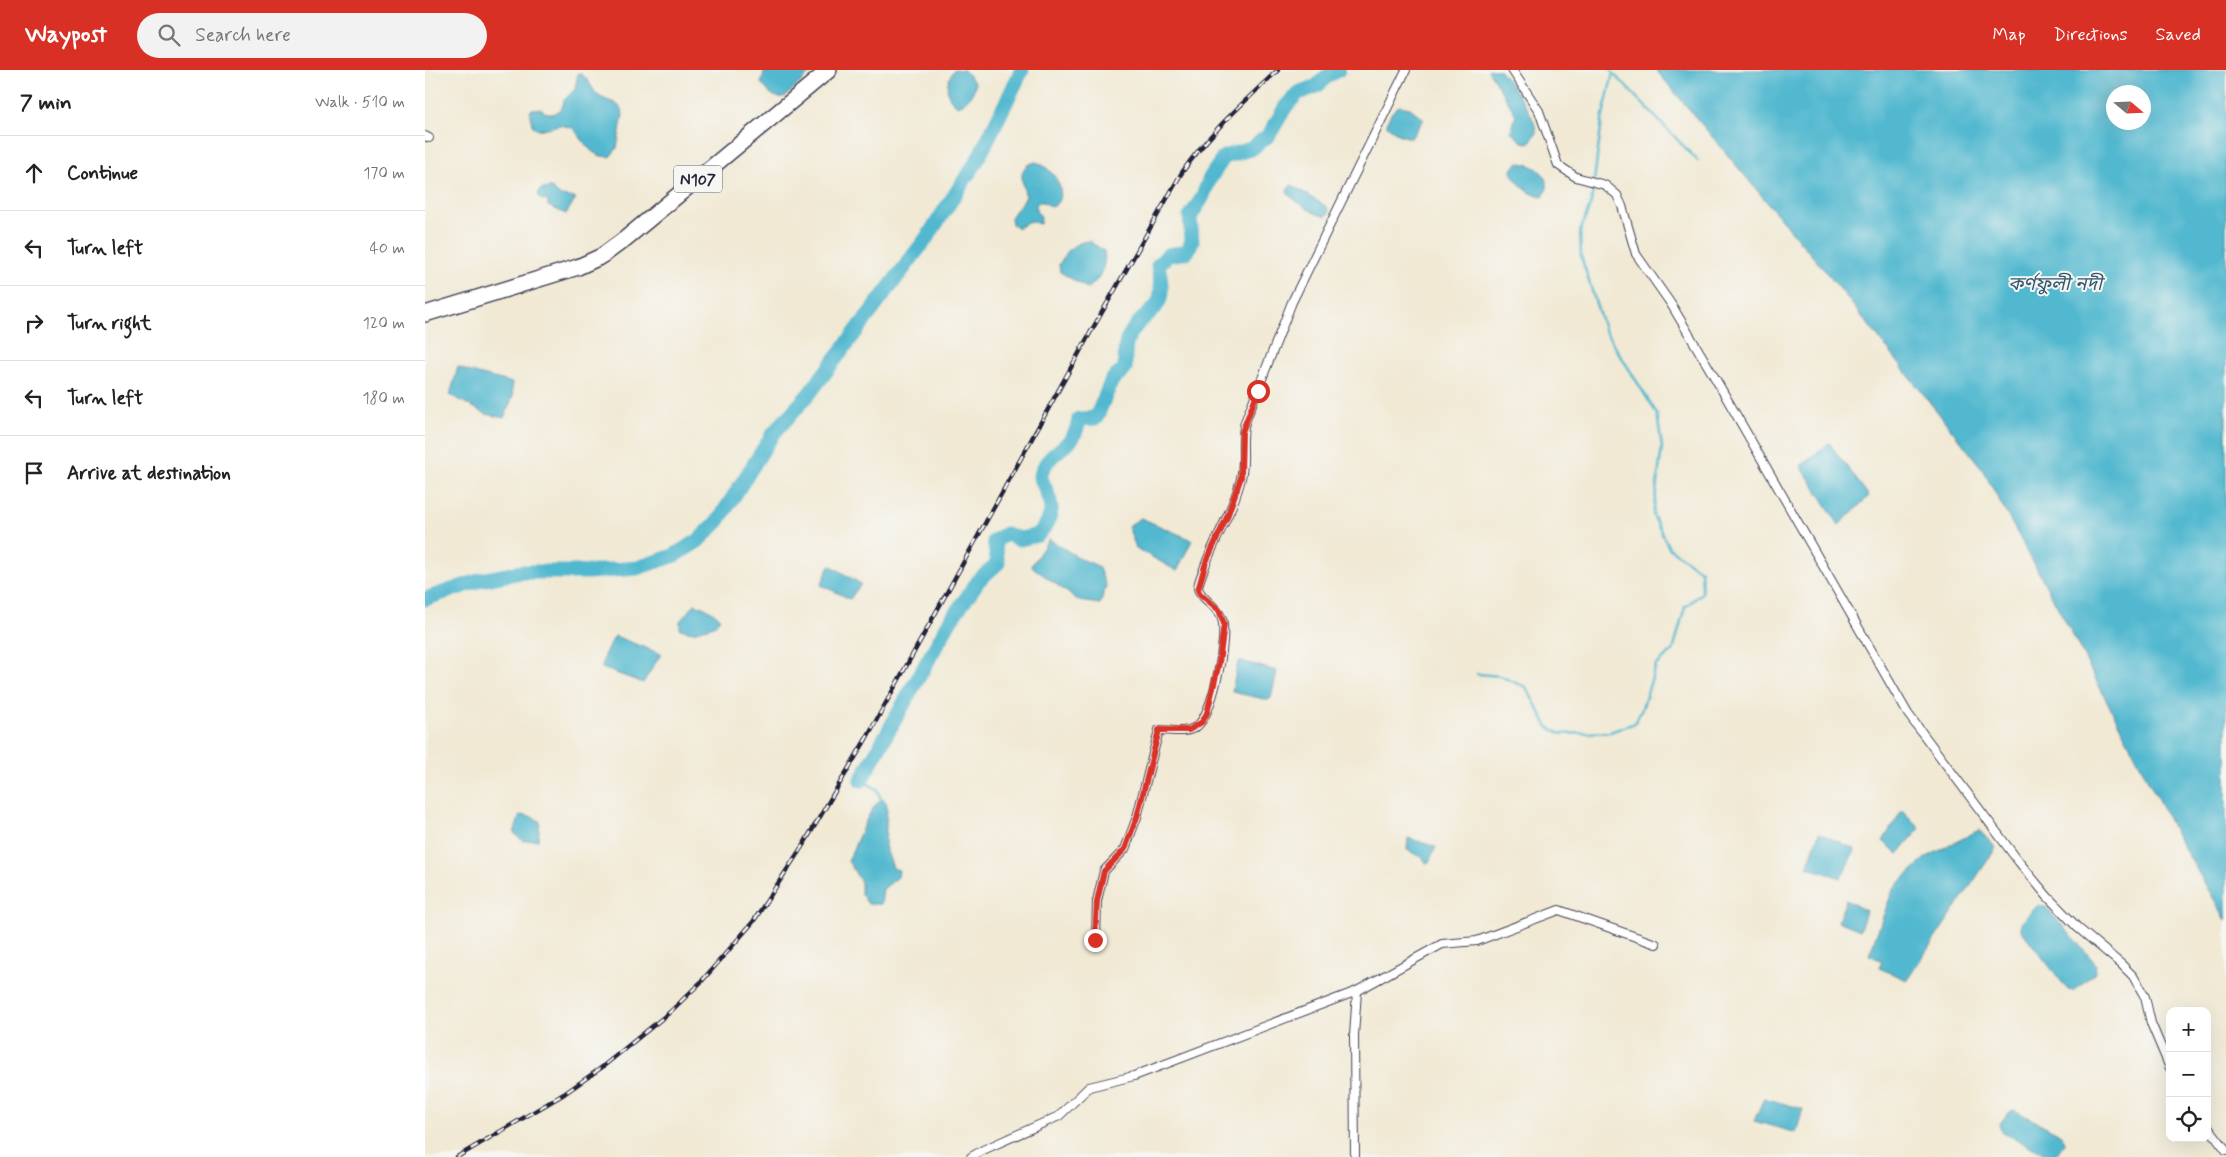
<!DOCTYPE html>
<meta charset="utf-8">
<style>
:root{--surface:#fff;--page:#f2f2f2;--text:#222;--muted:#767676;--line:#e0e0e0;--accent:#d93025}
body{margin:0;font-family:Mynerve,"Noto Sans Bengali",sans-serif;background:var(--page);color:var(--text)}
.controls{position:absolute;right:15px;bottom:15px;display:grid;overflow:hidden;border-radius:10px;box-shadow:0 5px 20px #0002}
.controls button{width:45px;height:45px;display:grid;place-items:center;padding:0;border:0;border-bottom:1px solid var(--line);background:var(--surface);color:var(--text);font:25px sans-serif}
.compass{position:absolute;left:1681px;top:15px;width:45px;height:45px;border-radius:50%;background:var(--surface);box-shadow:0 5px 20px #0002;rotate:109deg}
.stop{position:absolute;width:15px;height:15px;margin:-11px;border:4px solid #d93025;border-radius:50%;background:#fff}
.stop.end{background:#d93025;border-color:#fff;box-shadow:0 1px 5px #0008}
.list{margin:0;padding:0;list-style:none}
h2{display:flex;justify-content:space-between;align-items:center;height:65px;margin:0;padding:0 20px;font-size:21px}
h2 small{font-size:16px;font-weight:400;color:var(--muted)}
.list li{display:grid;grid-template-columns:32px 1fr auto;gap:15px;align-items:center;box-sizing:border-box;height:75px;padding:0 20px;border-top:1px solid var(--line)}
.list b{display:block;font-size:19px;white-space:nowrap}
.list em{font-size:16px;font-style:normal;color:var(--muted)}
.icon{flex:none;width:28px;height:28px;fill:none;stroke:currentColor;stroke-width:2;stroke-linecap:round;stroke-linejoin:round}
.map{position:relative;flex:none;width:1801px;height:1087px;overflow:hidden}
header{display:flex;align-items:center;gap:30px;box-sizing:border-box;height:70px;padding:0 25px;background:var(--accent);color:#fff}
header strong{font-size:24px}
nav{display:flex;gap:28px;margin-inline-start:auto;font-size:18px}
.search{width:350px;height:45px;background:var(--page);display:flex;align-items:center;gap:12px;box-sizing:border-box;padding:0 18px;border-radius:28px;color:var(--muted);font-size:19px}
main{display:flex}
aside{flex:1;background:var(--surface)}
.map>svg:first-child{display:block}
.water{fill:#51b8cf;stroke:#3a6d85;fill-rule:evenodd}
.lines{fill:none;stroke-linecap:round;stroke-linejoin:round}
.stream{stroke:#51b8cf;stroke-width:2.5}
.river{stroke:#51b8cf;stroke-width:15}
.street-casing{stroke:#414052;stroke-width:10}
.highway-casing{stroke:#414052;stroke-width:18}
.street{stroke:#fff;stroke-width:8}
.highway{stroke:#fff;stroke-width:15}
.rail-casing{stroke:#22223b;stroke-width:4.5}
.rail{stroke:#f6f6f2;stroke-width:2.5;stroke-dasharray:8;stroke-linecap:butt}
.route{stroke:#d93025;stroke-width:6}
.labels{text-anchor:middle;stroke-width:4;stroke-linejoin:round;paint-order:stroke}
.shield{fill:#f6f6f2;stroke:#626272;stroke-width:1}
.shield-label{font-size:16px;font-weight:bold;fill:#22223b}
.water-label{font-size:19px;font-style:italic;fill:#32566f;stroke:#f6f6f2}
</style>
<header>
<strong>Waypost</strong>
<div class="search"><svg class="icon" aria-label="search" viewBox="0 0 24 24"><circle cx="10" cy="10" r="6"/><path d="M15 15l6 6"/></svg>Search here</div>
<nav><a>Map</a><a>Directions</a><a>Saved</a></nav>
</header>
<main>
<aside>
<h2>7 min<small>Walk · 510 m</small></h2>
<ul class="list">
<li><svg class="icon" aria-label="ahead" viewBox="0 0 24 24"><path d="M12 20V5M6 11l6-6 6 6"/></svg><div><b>Continue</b></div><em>170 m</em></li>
<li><svg class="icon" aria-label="left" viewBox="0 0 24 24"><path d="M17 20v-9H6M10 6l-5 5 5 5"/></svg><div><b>Turn left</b></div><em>40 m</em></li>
<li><svg class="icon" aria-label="right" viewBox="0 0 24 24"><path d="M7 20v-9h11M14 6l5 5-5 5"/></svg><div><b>Turn right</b></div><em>120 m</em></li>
<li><svg class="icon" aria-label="left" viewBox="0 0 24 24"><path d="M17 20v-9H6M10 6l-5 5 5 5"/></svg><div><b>Turn left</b></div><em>180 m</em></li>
<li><svg class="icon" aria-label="arrive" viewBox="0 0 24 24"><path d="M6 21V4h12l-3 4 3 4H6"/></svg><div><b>Arrive at destination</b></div></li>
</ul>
</aside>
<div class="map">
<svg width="1801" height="1087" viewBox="0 0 1801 1087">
<rect width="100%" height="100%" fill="#f6f6f2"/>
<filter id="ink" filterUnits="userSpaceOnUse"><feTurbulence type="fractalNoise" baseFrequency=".02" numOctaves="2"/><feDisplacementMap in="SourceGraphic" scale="10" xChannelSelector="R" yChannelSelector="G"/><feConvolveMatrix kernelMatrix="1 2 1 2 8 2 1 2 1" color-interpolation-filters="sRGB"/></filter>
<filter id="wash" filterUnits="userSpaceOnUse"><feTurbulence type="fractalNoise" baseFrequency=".0096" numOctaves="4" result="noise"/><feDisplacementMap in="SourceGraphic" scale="20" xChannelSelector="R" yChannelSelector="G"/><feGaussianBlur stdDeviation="1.12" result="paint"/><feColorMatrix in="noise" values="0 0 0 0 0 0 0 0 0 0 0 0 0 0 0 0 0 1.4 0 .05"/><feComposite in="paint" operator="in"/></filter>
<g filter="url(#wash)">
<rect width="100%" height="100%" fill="#f1e9d4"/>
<!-- water -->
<g class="water">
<path d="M340 0H388L361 26C349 31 343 21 336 13Z"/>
<path d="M529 0H539L550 13C550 23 542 32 533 36 519 28 520 11 529 0Z"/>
<path d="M1063 0H1075C1085 14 1112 46 1111 63 1110 67 1106 70 1104 73L1097 72 1086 62 1091 45Z"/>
<path d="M1231 0H1801V850L1751 764 1643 556 1556 397 1415 219ZM1688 22H1718V52H1688Z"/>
<path d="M153 3C165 7 165 19 174 26 184 33 196 31 198 45L192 78 185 87C162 87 160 69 147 58L135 55 113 60 107 55 105 42 107 39H117L119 42 128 44 137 38 139 30 150 19Z"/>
<path d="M975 36 985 38 999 49 986 68 975 65 962 56C962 49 968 38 975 36Z"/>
<path d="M611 92C628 98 646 123 628 137L618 132H614L611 135V141L616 146 615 154 604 151 593 158 587 154 586 147 601 127C598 114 590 96 611 92Z"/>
<path d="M1092 93C1111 93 1131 108 1118 127 1105 126 1091 113 1086 101Z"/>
<path d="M867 115 902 137 904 142 901 146C890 146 872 132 863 124L862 119Z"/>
<path d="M126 118 136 126 151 128 141 144 123 136V131L115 129 113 124 116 119Z"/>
<path d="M664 171 679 181C682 194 675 211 662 218L635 202 634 195C641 181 649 172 664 171Z"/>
<path d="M33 297C51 305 68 307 87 313L88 326 79 348 61 344 25 325Z"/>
<path d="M1404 373 1444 426 1414 455 1376 396Z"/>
<path d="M716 448 767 470 752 501 711 478 703 456Z"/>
<path d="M624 469 656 489 673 496 681 516 675 534 654 531 606 496Z"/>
<path d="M405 495 436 514 425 529 396 515Z"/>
<path d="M270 534 285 540 295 548 289 556 268 562 255 559V551Z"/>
<path d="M190 566 236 584 218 613 177 598 179 585Z"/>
<path d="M816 591 852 601 846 628 844 630 807 622 813 592Z"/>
<path d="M457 729 461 732 462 738 460 776 468 798 474 800 473 807 458 819 456 834H443L436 824V812L423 791C430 777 444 736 457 729Z"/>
<path d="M1477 740 1495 758 1473 784 1458 771Z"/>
<path d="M95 745 107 747 115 751 113 770 98 771 89 763Z"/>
<path d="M1554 760 1571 778 1482 910 1454 898 1457 891 1444 885 1468 819 1500 788Z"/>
<path d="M1394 763 1430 779 1416 808 1382 797Z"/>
<path d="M983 768 1011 777 1004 792 1001 793 997 787 982 780Z"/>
<path d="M1421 830 1441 841 1435 860 1413 851Z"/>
<path d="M1613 835 1620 836 1671 894 1670 902 1649 921 1643 920 1596 860V853Z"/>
<path d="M1339 1028 1378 1039 1371 1063 1329 1051Z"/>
<path d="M1589 1040 1637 1065 1639 1073 1631 1085 1626 1087 1577 1062 1574 1055 1584 1042Z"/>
</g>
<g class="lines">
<!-- stream -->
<g class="stream">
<path d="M1188 3 1273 91"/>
<path d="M1052 604 1075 606 1101 617 1123 657 1136 664 1185 662 1210 653 1217 639 1231 595 1248 581 1260 537 1277 523 1276 501 1244 478 1228 445 1237 377 1232 344 1179 259 1156 186 1155 162 1166 133 1177 50 1188 3 1186 0"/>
<path d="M436 710 452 719 457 732"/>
</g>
<!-- river -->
<g class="river">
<path d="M0 529 56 510 96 502H163L212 498 248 486 273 471 293 451 348 364 384 324 503 166 553 89 597 0"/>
<path d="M436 710 525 551 554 510 573 493 569 471 581 464 595 469 613 465C634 440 626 434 615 406 617 402 619 396 622 392 637 374 650 375 654 349L671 348 687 310 700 299C700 290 699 276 703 268 721 233 745 249 733 195L743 185 762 182 767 171 765 147 777 128 785 108 799 87 826 79 844 65 861 36 873 23 892 16 901 7 913 0"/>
</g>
</g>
</g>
<g filter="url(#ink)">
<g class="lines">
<defs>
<g id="street">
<path d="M1087 0 1114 41 1133 95 1151 107 1180 115 1192 125 1197 136 1211 184 1246 234 1290 308 1483 644 1594 792 1622 826 1653 858 1696 894 1708 906 1720 927 1726 953 1745 998"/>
<path d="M0 66 4 68"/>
<path d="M671 870 672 831 679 801 700 779 712 747 734 660C746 660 760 664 771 657 788 646 803 568 797 549 793 536 773 527 773 517 774 510 778 502 780 496 791 466 809 439 816 408 821 389 815 371 820 352L867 232 981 0"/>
<path d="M1782 1055 1801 1080"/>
<path d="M546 1087 558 1080 634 1046 664 1017 709 1006 932 921 1017 874 1052 871 1134 840 1231 874"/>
<path d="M930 1087 929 966 932 921"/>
</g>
<path id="highway" d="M0 244 153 197 177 186 200 169 404 0"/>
</defs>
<!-- street casing -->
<use href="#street" class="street-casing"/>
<!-- highway casing -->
<use href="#highway" class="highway-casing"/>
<!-- street -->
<use href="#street" class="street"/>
<!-- highway -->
<use href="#highway" class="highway"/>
<defs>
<path id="rail" d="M32 1087 139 1024 176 998 245 942 276 912 328 852 380 772 441 669 664 265 756 104C783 64 818 33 853 0"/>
</defs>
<!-- rail casing -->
<use href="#rail" class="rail-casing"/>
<!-- rail -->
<use href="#rail" class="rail"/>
</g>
</g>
<g class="lines" filter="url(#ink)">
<!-- route -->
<path class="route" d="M670 870 672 831 679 801 700 779 712 747 734 660H764L777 652 782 643 794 593 799 554 794 540 775 524 773 520 781 492 802 447 816 407 817 362 833 321"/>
</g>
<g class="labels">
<!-- shield labels -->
<rect class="shield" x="249" y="95.5" width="48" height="27" rx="4"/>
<g class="shield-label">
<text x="273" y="115">N107</text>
</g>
<!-- water labels -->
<g class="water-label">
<text x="1630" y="220">কর্ণফুলী নদী</text>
</g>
</g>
</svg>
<div class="controls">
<button>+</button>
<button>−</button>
<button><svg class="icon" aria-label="locate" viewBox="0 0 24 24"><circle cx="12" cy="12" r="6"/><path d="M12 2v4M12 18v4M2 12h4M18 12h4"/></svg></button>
</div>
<svg class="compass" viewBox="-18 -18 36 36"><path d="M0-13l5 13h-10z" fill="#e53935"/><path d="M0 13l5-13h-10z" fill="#767676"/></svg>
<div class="stop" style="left:833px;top:321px"></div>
<div class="stop end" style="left:670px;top:870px"></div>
</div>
</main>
